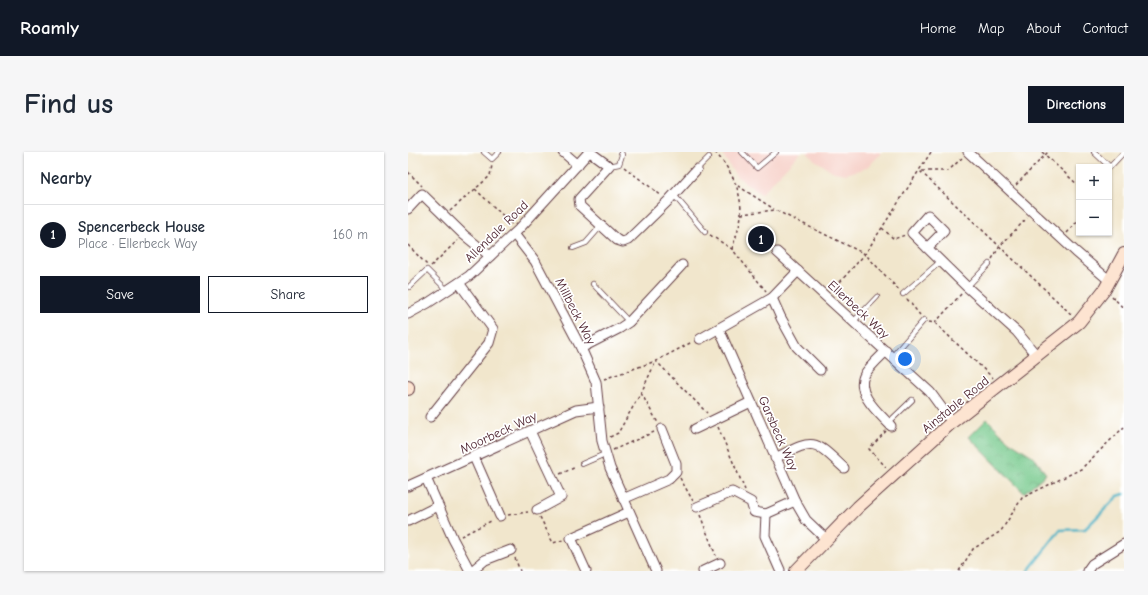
<!DOCTYPE html>
<meta charset="utf-8">
<style>
:root{--surface:#fff;--page:#f6f6f7;--text:#1f2937;--muted:#747a83;--line:#e0e1e3;--accent:#111827}
body{margin:0;font-family:"Comic Neue",sans-serif;background:var(--page);color:var(--text)}
.controls{position:absolute;right:12px;top:12px;display:grid;overflow:hidden;border-radius:0px;box-shadow:0 1px 3px #0004}
.controls button{width:36px;height:36px;display:grid;place-items:center;padding:0;border:0;border-bottom:1px solid var(--line);background:var(--surface);color:var(--text);font:20px sans-serif}
.you{position:absolute;left:497px;top:207px;width:14px;height:14px;margin:-10px;border:3px solid #fff;border-radius:50%;background:#1a73e8;box-shadow:0 0 0 6px #1a73e833}
.badge{display:grid;place-items:center;width:26px;height:26px;border-radius:50%;background:var(--accent);color:#fff;font-size:13px;font-weight:700}
.pin{position:absolute;translate:-50% -50%;border:2px solid #fff;box-shadow:0 1px 4px #0006}
.list{margin:0;padding:0;list-style:none}
h2{display:flex;justify-content:space-between;align-items:center;height:52px;margin:0;padding:0 16px;font-size:17px}
h2 small{font-size:13px;font-weight:400;color:var(--muted)}
.list li{display:grid;grid-template-columns:26px 1fr auto;gap:12px;align-items:center;box-sizing:border-box;height:60px;padding:0 16px;border-top:1px solid var(--line)}
.list b{display:block;font-size:15px;white-space:nowrap}
.list p{margin:0;font-size:13px;white-space:nowrap;color:var(--muted)}
.list em{font-size:13px;font-style:normal;color:var(--muted)}
.actions{display:flex;gap:8px;padding:12px 16px}
.actions a{flex:1;padding:9px 0;border:1px solid var(--accent);border-radius:0px;text-align:center;font-size:14px;color:var(--accent)}
.actions .main{background:var(--accent);color:#fff}
.map{position:relative;flex:none;width:716px;height:419px;overflow:hidden;border-radius:0px}
header{display:flex;align-items:center;gap:24px;box-sizing:border-box;height:56px;padding:0 20px;background:var(--accent);color:#fff}
header strong{font-size:19px}
nav{display:flex;gap:22px;margin-inline-start:auto;font-size:14px}
.intro{display:flex;align-items:center;justify-content:space-between;box-sizing:border-box;height:96px;padding:0 24px}
h1{margin:0;font-size:28px}
.button{padding:10px 18px;border-radius:0px;background:var(--accent);color:#fff;font-size:14px;font-weight:700}
main{display:flex;gap:24px;padding:0 24px}
aside{flex:1;background:var(--surface);border-radius:0px;box-shadow:0 1px 3px #0004}
.map>svg:first-child{display:block}
.built{fill:#f7d1c9}
.park{fill:url(#park-crowns);stroke:#60745c}
.lines{fill:none;stroke-linecap:round;stroke-linejoin:round}
.stream{stroke:#49b3c7;stroke-width:2.5}
.lane-casing{stroke:#633d43;stroke-width:6}
.street-casing{stroke:#633d43;stroke-width:11}
.secondary-casing{stroke:#633d43;stroke-width:14}
.path{stroke:#633d43;stroke-width:1.5;stroke-dasharray:3 3;stroke-linecap:butt}
.lane{stroke:#fff;stroke-width:4.5}
.street{stroke:#fff;stroke-width:9}
.secondary{stroke:#fde4d1;stroke-width:12}
.labels{text-anchor:middle;stroke-width:3.5;stroke-linejoin:round;paint-order:stroke}
.street-label{font-size:13px;fill:#4a1f2b;stroke:#fff}
</style>
<header>
<strong>Roamly</strong>
<nav><a>Home</a><a>Map</a><a>About</a><a>Contact</a></nav>
</header>
<div class="intro"><h1>Find us</h1><a class="button">Directions</a></div>
<main>
<aside>
<h2>Nearby<small></small></h2>
<ul class="list">
<li><span class="badge">1</span><div><b>Spencerbeck House</b><p>Place · Ellerbeck Way</p></div><em>160 m</em></li>
</ul>
<div class="actions"><a class="main">Save</a><a>Share</a></div>
</aside>
<div class="map">
<svg width="716" height="419" viewBox="0 0 716 419">
<defs>
<pattern id="park-crowns" width="20" height="18" patternUnits="userSpaceOnUse"><rect width="20" height="18" fill="#76c98c"/><path d="M2 6a3 3 0 1 1 6 0M12 15a3 3 0 1 1 6 0" fill="none" stroke="#68ac79"/></pattern>
</defs>
<rect width="100%" height="100%" fill="#fff"/>
<filter id="ink" filterUnits="userSpaceOnUse"><feTurbulence type="fractalNoise" baseFrequency=".025" numOctaves="2"/><feDisplacementMap in="SourceGraphic" scale="8" xChannelSelector="R" yChannelSelector="G"/><feConvolveMatrix kernelMatrix="1 2 1 2 8 2 1 2 1" color-interpolation-filters="sRGB"/></filter>
<filter id="wash" filterUnits="userSpaceOnUse"><feTurbulence type="fractalNoise" baseFrequency=".012" numOctaves="4" result="noise"/><feDisplacementMap in="SourceGraphic" scale="16" xChannelSelector="R" yChannelSelector="G"/><feGaussianBlur stdDeviation="0.9" result="paint"/><feColorMatrix in="noise" values="0 0 0 0 0 0 0 0 0 0 0 0 0 0 0 0 0 1.4 0 .05"/><feComposite in="paint" operator="in"/></filter>
<g filter="url(#wash)">
<rect width="100%" height="100%" fill="#f1e6cc"/>
<!-- built -->
<g class="built">
<path d="M313 0H393L353 42 328 24Z"/>
<path d="M399 0H472V3L458 16 438 22 426 20 405 7Z"/>
</g>
<!-- park -->
<path class="park" d="M579 267 601 289 626 305 638 322 616 341 561 285Z"/>
<g class="lines">
<!-- stream -->
<path class="stream" d="M620 419 652 378 677 377 710 344 716 342"/>
</g>
</g>
<g filter="url(#ink)">
<g class="lines">
<defs>
<g id="lane">
<path d="M76 0 84 7 91 0"/>
<path d="M334 0 349 16 368 0"/>
<path d="M686 0 702 15 716 0"/>
<path d="M201 14 211 12 214 3 213 0"/>
<path d="M289 17 301 5"/>
<path d="M266 43 297 80"/>
<path d="M165 96 178 91 193 74"/>
<path d="M185 132 221 170"/>
<path d="M1 135 19 118 39 138"/>
<path d="M559 135 581 112"/>
<path d="M495 142 533 109"/>
<path d="M446 169 469 145"/>
<path d="M483 206 516 168"/>
<path d="M480 271 504 248"/>
<path d="M174 312 197 302"/>
</g>
<g id="street">
<path d="M155 0 170 13"/>
<path d="M182 0 201 14 171 47 172 54 209 88 215 90 220 88 260 49 289 17"/>
<path d="M560 0 668 100 702 129"/>
<path d="M0 57 14 42 56 83 82 104"/>
<path d="M106 82 127 109 173 196 188 230 194 289 202 316 248 419"/>
<path d="M519 96 536 79 520 63 504 81 559 135 609 180 629 204"/>
<path d="M369 100 522 240 544 270"/>
<path d="M364 146 373 166 389 195 412 218"/>
<path d="M0 162 20 151 61 124 111 77 181 0"/>
<path d="M311 177 387 349 398 368 419 388"/>
<path d="M292 187 364 146 390 119"/>
<path d="M173 196 212 176 221 170 274 113"/>
<path d="M478 199C471 206 462 214 457 222 446 241 472 262 483 274"/>
<path d="M22 265 81 191 85 177 51 131"/>
<path d="M287 277 343 250"/>
<path d="M122 279 153 345 129 358"/>
<path d="M66 305 92 364"/>
<path d="M367 306C407 287 404 286 436 316"/>
<path d="M18 326 45 387 62 419"/>
<path d="M0 334 168 258 191 255"/>
<path d="M215 347 261 327 268 320V312L254 277"/>
<path d="M289 355 324 340 343 350 346 360 358 362 357 384 372 418"/>
<path d="M358 362 387 349"/>
<path d="M0 369 30 354"/>
<path d="M64 419 77 408 103 398"/>
<path d="M178 419 163 386 221 360"/>
<path d="M295 419 312 411"/>
<path d="M679 419 684 412 716 392"/>
</g>
<g id="secondary">
<path d="M0 235V237"/>
<path d="M388 419 450 355 544 270 671 170 697 137 716 102"/>
</g>
</defs>
<!-- lane casing -->
<use href="#lane" class="lane-casing"/>
<!-- street casing -->
<use href="#street" class="street-casing"/>
<!-- secondary casing -->
<use href="#secondary" class="secondary-casing"/>
<!-- path -->
<g class="path">
<path d="M307 0C323 18 333 37 333 61 333 73 327 86 324 97"/>
<path d="M634 0 671 34"/>
<path d="M554 6 540 19H512L665 164"/>
<path d="M216 15 254 44"/>
<path d="M0 20 14 34"/>
<path d="M608 33 640 0"/>
<path d="M330 34 366 57"/>
<path d="M67 37 105 73"/>
<path d="M42 59 82 24 84 13"/>
<path d="M333 62 367 58 457 102 491 138"/>
<path d="M474 76 486 87 497 83"/>
<path d="M659 81 671 67"/>
<path d="M302 83 324 97 358 139"/>
<path d="M0 93 19 113"/>
<path d="M584 107 592 94 619 66"/>
<path d="M23 114 50 88"/>
<path d="M424 139 457 102 523 0"/>
<path d="M704 144 716 157"/>
<path d="M499 147 512 163"/>
<path d="M521 170 527 171 585 226"/>
<path d="M527 171 554 141"/>
<path d="M196 227 248 209 299 261"/>
<path d="M233 241 250 271"/>
<path d="M310 275 337 338"/>
<path d="M478 279 461 297 478 315"/>
<path d="M202 285 210 281 233 241 248 209 284 190"/>
<path d="M205 298 246 280"/>
<path d="M152 322 168 315"/>
<path d="M272 326 285 349"/>
<path d="M100 363 120 360"/>
<path d="M292 363 308 404"/>
<path d="M132 365 145 391 155 388"/>
<path d="M53 384 85 368"/>
<path d="M107 406 112 419"/>
<path d="M551 419 565 397 593 379 614 346 673 317 716 275"/>
</g>
<!-- lane -->
<use href="#lane" class="lane"/>
<!-- street -->
<use href="#street" class="street"/>
<!-- secondary -->
<use href="#secondary" class="secondary"/>
</g>
</g>
<g class="labels">
<!-- street labels -->
<g class="street-label">
<text transform="translate(88 79) rotate(-44)" y="5">Allendale Road</text>
<text transform="translate(451 157) rotate(43)" y="5">Ellerbeck Way</text>
<text transform="translate(168 159) rotate(63)" y="5">Millbeck Way</text>
<text transform="translate(547 252) rotate(-39)" y="5">Ainstable Road</text>
<text transform="translate(90 280) rotate(-25)" y="5">Moorbeck Way</text>
<text transform="translate(371 281) rotate(66)" y="5">Garsbeck Way</text>
</g>
</g>
</svg>
<div class="controls">
<button>+</button>
<button>−</button>
</div>
<div class="you"></div>
<div class="pin badge" style="left:353px;top:87px">1</div>
</div>
</main>
